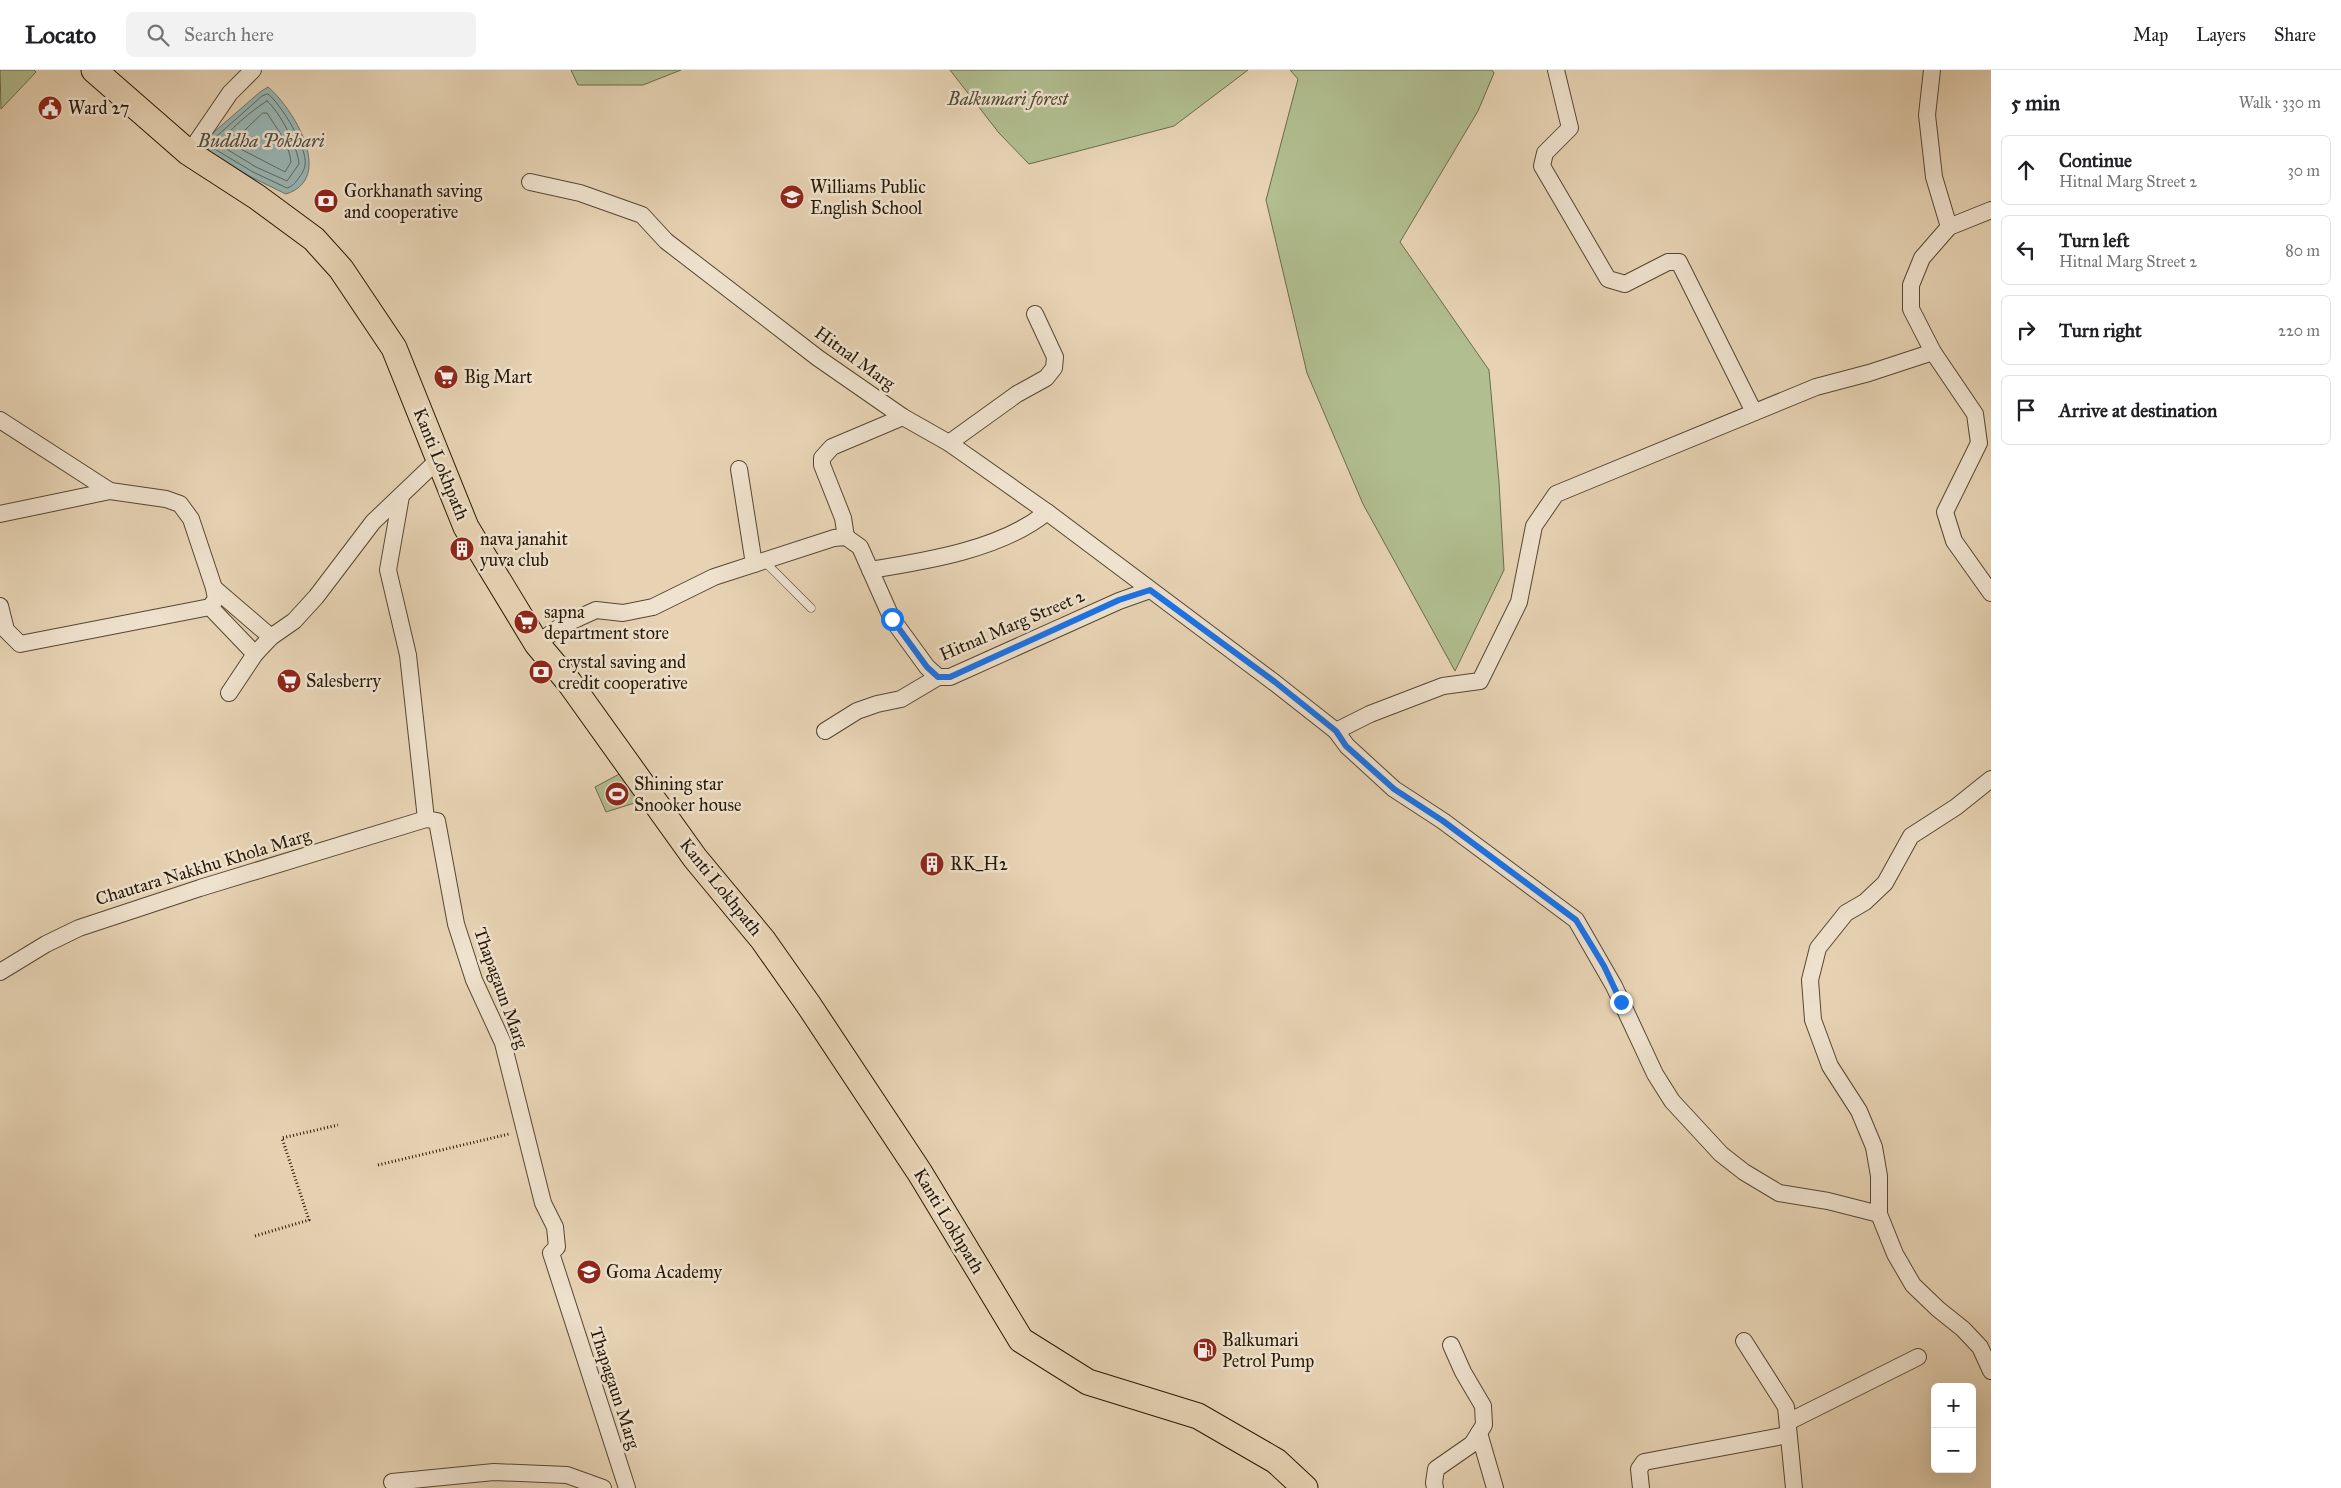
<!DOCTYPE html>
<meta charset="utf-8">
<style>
:root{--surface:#fff;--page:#f2f2f2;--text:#202124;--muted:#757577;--line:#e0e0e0}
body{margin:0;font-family:"IM FELL Great Primer",serif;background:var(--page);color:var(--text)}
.controls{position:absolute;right:15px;bottom:15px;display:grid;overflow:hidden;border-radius:8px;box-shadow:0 5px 20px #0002}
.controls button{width:45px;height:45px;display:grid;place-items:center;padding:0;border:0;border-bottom:1px solid var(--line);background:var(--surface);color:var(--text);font:25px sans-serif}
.stop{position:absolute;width:15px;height:15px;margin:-11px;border:4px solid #1a73e8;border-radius:50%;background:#fff}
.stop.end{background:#1a73e8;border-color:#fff;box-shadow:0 1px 5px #0008}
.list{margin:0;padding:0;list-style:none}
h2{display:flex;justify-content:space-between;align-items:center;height:65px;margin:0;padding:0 20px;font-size:21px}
h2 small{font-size:16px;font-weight:400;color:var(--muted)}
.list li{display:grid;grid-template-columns:32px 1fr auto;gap:15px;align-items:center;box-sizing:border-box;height:70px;margin:0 10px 10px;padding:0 10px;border:1px solid var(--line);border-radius:8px}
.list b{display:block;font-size:19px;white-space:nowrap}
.list p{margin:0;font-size:16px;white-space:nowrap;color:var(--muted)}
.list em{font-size:16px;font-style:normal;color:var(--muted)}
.icon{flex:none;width:28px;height:28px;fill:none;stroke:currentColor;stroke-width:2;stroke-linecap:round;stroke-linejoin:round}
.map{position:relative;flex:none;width:1991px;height:1418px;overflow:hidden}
header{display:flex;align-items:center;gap:30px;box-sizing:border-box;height:70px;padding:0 25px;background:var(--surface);border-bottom:1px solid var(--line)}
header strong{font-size:24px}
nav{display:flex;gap:28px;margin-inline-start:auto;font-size:18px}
.search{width:350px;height:45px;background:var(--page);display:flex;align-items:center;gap:12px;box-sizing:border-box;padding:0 18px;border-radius:8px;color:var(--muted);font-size:19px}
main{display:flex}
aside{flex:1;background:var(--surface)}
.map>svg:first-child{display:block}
.green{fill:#b1be90;stroke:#6c6b4b}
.water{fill:#98b6b5;stroke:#6a776f}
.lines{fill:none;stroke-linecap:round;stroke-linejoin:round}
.shore{stroke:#5f675e;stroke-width:1}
.service-casing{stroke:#564732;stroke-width:9}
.minor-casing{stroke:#564732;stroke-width:18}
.primary-casing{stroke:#261806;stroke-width:27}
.path{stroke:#261806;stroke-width:3;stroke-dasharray:1 2.5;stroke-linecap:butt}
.service{stroke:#efe2ce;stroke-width:8}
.minor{stroke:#efe2ce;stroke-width:16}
.primary{stroke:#e7d3b4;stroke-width:25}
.route{stroke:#1a73e8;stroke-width:6}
.labels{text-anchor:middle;stroke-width:5;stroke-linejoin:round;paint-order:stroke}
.park-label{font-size:18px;font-style:italic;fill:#504a2f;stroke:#efe2ce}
.poi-label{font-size:18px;fill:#261806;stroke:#efe2ce;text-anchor:start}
.street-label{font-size:18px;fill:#261806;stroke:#efe2ce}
.water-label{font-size:19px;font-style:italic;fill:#4e4f43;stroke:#efe2ce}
</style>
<header>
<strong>Locato</strong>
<div class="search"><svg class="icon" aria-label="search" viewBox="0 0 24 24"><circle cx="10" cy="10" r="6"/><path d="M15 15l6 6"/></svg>Search here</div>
<nav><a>Map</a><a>Layers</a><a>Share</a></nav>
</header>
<main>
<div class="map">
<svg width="1991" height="1418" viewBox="0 0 1991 1418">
<rect width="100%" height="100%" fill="#e7d3b4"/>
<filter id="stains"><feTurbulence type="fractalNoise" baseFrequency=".004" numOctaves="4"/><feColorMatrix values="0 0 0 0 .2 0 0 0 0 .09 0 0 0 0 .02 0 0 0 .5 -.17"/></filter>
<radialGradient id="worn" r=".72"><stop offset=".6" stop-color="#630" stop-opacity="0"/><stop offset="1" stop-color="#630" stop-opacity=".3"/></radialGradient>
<!-- green -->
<g class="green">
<path d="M0 0H34L36 2 1 39Z"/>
<path d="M571 0H681L643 15H578Z"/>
<path d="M950 0H1248L1174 56 1029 94 999 63Z"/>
<path d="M1290 0H1492L1494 3 1478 41 1400 172 1489 300 1499 412 1504 500 1455 601 1363 434 1307 303 1266 130 1298 9Z"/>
<path d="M625 701 641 731 606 742 595 717Z"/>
</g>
<!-- water -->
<path class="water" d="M268 17C293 38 336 108 286 124L251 107 209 82 207 72 214 62 260 22Z"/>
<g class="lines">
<!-- shore -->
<g class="shore">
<path d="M268 24C281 34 308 78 305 95 305 99 301 105 298 109 294 114 293 116 287 118L253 102 213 78V73L218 65 262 26Z"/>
<path d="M267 31C280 42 298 77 299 94L287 111 256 97 220 75C224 63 255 38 267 31Z"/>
<path d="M263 43H267C277 59 289 73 291 92L285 102 231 74Z"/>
</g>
<defs>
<path id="service" d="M764 491 811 538"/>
<g id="minor">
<path d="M1556 0 1570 58 1545 83 1542 96 1608 209 1625 214 1668 192H1679L1754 342"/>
<path d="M1932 0 1927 45 1934 107 1949 157"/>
<path d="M189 83 230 23 253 0"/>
<path d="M530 112 580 123 642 145 666 171 818 288 903 347 949 373 1047 442 1275 613 1336 661 1370 644 1443 616 1480 611 1519 532 1534 456 1556 424 1816 317 1869 303 1933 282"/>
<path d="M1991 140 1949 157 1922 188 1911 215V239L1933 282 1975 344 1979 373 1945 442 1954 471 1991 523"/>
<path d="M0 350 110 421"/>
<path d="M949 373 1017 324 1046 308 1054 298 1055 287 1035 244"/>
<path d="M739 399 754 494"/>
<path d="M401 426 388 500 408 585 426 749 437 751 456 854 474 910 503 973 543 1133 555 1157 557 1177 551 1183 627 1418"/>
<path d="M0 444 110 421 166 429 180 434 191 449 214 518 216 529 210 537 20 574 6 560 0 536"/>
<path d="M846 467 843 448 822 395V388L832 377 903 347"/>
<path d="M870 500C927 491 1002 479 1047 442"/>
<path d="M214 518 271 567"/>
<path d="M210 537 255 584"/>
<path d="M537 574 561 556 596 540 623 543 653 537 714 507 834 468 846 467 860 477 892 549 927 597 938 607H950L1119 531 1150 520"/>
<path d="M229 623 255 584 271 567 294 551 316 527 373 452 439 389"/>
<path d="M825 661 857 641 877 634 901 629 938 607"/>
<path d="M1336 661 1347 676 1394 719 1443 751 1576 850 1614 916 1655 1004 1672 1031 1721 1084 1744 1102 1779 1123 1828 1131 1879 1144"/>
<path d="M1991 709 1956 737 1911 766 1885 813 1865 832 1846 843 1818 878 1810 910 1813 950 1830 996 1859 1041 1874 1077 1879 1106V1144L1895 1184 1913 1215 1938 1239 1963 1259 1980 1277 1991 1301"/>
<path d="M0 902 46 874 79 858 200 818 426 749"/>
<path d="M1744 1271 1786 1337 1794 1418"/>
<path d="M1788 1352 1918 1287"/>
<path d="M1479 1363 1495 1418"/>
<path d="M392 1412 494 1402 567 1405 603 1418"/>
<path d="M1435 1418 1434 1413 1436 1399 1472 1374 1484 1355 1483 1336 1463 1302 1451 1275"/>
<path d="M1641 1418 1639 1399 1644 1392 1788 1365"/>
</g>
<path id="primary" d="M94 0 189 83 257 127 314 169 341 199 394 278 466 457 537 574 569 612 695 788 763 870 808 934 920 1103 1021 1270 1088 1312 1198 1346 1276 1391 1305 1418"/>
</defs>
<!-- service casing -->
<use href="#service" class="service-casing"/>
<!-- minor casing -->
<use href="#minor" class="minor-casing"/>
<!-- primary casing -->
<use href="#primary" class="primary-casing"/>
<!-- path -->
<g class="path">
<path d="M378 1095 509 1064"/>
<path d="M255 1166 309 1150 282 1068 338 1055"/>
</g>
<!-- service -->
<use href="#service" class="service"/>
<!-- minor -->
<use href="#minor" class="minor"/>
<!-- primary -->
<use href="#primary" class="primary"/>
</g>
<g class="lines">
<!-- route -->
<path class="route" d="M892 549 927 597 938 607H950L1119 530 1150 520 1275 612 1336 661 1346 676 1394 719 1443 751 1576 850 1604 896 1621 932"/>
</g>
<!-- icons -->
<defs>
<symbol id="civic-disc" viewBox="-11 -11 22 22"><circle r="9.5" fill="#8f2418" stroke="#efe2ce"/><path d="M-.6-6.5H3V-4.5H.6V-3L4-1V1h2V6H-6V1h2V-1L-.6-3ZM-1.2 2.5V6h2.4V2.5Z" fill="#fff"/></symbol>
<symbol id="school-disc" viewBox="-11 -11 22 22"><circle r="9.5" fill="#8f2418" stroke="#efe2ce"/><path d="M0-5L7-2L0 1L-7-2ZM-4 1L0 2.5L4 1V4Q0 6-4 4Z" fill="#fff"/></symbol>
<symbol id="bank-disc" viewBox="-11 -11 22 22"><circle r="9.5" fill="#8f2418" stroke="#efe2ce"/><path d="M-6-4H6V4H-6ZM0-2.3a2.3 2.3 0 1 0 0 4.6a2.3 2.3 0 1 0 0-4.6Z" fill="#fff"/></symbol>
<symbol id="supermarket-disc" viewBox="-11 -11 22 22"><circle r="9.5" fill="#8f2418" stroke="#efe2ce"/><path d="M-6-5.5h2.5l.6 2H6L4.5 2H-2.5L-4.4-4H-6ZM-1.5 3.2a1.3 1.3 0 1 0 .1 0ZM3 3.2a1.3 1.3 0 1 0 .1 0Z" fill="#fff"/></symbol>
<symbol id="building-disc" viewBox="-11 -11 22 22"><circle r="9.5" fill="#8f2418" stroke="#efe2ce"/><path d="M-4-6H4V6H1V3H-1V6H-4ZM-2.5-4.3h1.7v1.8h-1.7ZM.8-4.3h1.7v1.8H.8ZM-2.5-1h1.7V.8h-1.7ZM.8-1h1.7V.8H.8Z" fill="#fff"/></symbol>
<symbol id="stadium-disc" viewBox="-11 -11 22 22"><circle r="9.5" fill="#8f2418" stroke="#efe2ce"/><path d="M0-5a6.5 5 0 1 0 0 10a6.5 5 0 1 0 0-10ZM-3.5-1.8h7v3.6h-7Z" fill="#fff"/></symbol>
<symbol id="fuel-disc" viewBox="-11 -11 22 22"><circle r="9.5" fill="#8f2418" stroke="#efe2ce"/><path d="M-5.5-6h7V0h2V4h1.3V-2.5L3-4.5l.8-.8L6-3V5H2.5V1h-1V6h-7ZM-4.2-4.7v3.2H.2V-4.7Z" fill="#fff"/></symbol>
</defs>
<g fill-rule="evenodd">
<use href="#civic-disc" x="36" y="24" width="28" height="28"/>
<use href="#school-disc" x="778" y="113" width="28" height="28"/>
<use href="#bank-disc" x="312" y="117" width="28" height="28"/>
<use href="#supermarket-disc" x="432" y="293" width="28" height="28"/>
<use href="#building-disc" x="448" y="465" width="28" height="28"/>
<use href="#supermarket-disc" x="512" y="538" width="28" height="28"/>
<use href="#bank-disc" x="527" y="588" width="28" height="28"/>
<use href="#supermarket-disc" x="275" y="597" width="28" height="28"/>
<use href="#stadium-disc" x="603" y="710" width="28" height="28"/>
<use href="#building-disc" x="918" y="780" width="28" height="28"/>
<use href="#school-disc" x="575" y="1188" width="28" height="28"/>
<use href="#fuel-disc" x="1191" y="1266" width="28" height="28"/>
</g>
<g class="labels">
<!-- park labels -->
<g class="park-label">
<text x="1008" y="35">Balkumari forest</text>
</g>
<!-- poi labels -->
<g class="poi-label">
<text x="68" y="44">Ward 27</text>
<text x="810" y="123">Williams Public<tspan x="810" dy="21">English School</tspan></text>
<text x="344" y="127">Gorkhanath saving<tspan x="344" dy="21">and cooperative</tspan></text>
<text x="464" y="313">Big Mart</text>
<text x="480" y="475">nava janahit<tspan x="480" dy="21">yuva club</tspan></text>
<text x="544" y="548">sapna<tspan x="544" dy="21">department store</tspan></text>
<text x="558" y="598">crystal saving and<tspan x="558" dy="21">credit cooperative</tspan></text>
<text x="306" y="617">Salesberry</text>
<text x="634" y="720">Shining star<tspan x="634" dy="21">Snooker house</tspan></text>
<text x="950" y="800">RK_H2</text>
<text x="606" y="1208">Goma Academy</text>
<text x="1222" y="1276">Balkumari<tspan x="1222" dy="21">Petrol Pump</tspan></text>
</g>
<!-- street labels -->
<g class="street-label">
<text transform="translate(855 288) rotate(36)" y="6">Hitnal Marg</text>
<text transform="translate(441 394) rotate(68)" y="6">Kanti Lokhpath</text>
<text transform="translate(1012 555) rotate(-23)" y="6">Hitnal Marg Street 2</text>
<text transform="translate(203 797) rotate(-17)" y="6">Chautara Nakkhu Khola Marg</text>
<text transform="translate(721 817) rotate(51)" y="6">Kanti Lokhpath</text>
<text transform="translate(501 918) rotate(70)" y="6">Thapagaun Marg</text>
<text transform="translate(949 1151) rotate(59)" y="6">Kanti Lokhpath</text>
<text transform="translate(615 1318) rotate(72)" y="6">Thapagaun Marg</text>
</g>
<!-- water labels -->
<g class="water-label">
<text x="261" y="77">Buddha Pokhari</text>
</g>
</g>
<rect width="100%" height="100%" filter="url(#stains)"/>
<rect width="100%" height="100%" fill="url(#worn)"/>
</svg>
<div class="controls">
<button>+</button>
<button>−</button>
</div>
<div class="stop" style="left:892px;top:549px"></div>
<div class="stop end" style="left:1621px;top:932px"></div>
</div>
<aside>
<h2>5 min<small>Walk · 330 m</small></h2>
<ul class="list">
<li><svg class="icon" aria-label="ahead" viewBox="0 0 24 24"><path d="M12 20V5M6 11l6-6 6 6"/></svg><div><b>Continue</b><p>Hitnal Marg Street 2</p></div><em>30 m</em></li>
<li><svg class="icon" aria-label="left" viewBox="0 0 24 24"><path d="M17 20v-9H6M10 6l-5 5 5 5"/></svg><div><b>Turn left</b><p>Hitnal Marg Street 2</p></div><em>80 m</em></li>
<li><svg class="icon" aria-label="right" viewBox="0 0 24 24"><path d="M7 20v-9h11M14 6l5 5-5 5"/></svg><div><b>Turn right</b></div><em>220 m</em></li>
<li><svg class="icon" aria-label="arrive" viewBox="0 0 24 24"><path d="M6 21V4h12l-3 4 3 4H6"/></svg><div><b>Arrive at destination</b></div></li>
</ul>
</aside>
</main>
